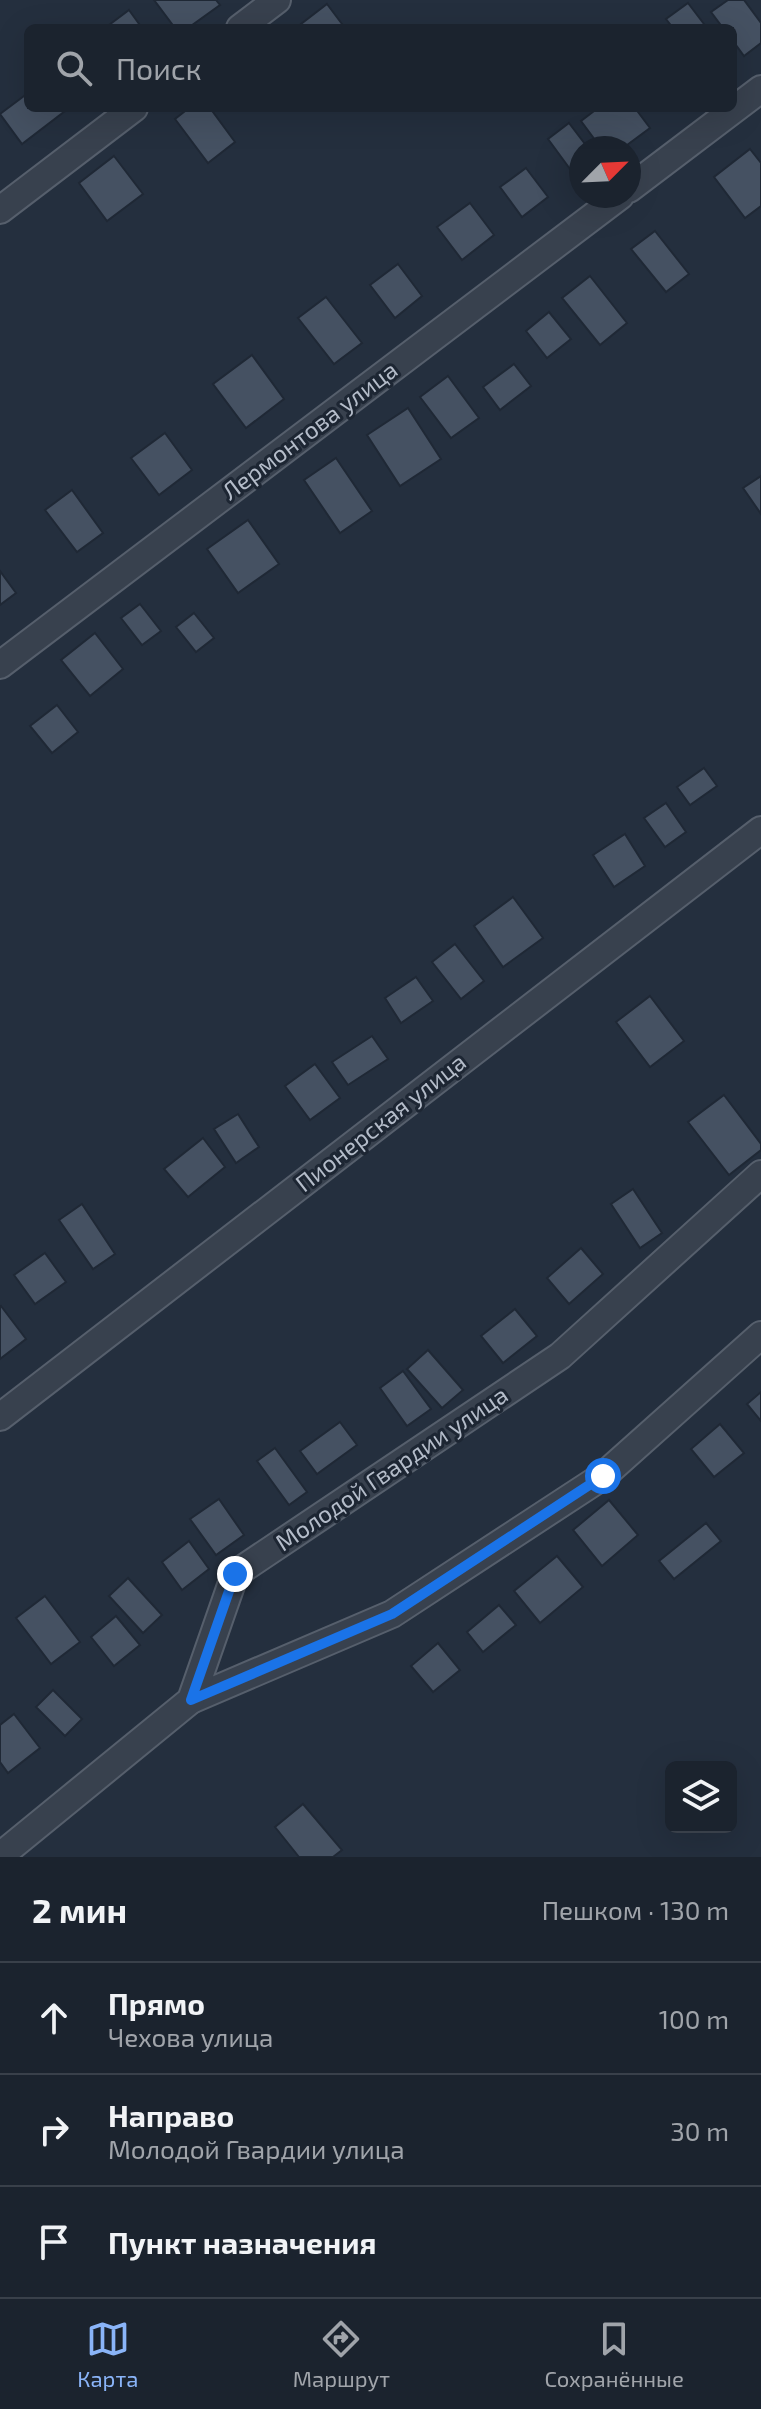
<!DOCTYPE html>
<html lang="ru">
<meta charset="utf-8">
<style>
:root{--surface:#1b232e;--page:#242b36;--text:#f1f3f6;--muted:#a0a4aa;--line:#39404a;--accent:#8ab4f8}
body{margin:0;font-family:"Exo 2",sans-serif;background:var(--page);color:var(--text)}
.controls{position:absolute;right:24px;bottom:24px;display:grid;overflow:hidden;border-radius:12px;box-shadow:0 8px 32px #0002}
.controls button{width:72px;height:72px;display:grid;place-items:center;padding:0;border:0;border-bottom:2px solid var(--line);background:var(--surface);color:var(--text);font:40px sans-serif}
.compass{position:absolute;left:569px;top:136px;width:72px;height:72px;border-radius:50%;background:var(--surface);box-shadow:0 8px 32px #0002;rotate:66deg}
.stop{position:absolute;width:24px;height:24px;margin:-18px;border:6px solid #1a73e8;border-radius:50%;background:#fff}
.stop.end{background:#1a73e8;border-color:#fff;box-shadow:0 2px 8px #0008}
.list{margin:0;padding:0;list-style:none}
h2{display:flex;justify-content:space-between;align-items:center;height:104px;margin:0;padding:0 32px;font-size:34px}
h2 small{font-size:26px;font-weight:400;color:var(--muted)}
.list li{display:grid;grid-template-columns:52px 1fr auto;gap:24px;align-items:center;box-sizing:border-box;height:112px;padding:0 32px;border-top:2px solid var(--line)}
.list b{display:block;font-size:30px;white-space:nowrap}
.list p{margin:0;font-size:26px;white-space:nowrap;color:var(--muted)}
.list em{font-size:26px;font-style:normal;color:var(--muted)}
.icon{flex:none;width:44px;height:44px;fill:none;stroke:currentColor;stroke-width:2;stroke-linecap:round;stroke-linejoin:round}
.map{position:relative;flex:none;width:761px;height:1857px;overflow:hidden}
.search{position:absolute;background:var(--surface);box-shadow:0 8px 32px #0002;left:24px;right:24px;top:24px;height:88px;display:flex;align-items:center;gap:20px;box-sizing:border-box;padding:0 28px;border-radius:12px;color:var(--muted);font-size:30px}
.sheet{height:440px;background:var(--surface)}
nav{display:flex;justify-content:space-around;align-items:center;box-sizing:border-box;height:112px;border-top:2px solid var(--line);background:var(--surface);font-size:22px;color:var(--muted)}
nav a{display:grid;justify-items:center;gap:4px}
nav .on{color:var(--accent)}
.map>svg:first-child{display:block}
.building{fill:#455162;stroke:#1f2835;stroke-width:2}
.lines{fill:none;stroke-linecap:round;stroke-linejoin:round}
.street-casing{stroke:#565f6c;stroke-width:30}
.street{stroke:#38414e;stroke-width:26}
.route{stroke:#1a73e8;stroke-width:10}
.labels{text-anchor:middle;stroke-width:6;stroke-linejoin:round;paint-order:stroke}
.street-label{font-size:24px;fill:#b4bcc9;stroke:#1d2633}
</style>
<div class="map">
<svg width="761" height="1857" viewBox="0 0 761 1857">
<rect width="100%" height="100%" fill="#242f3e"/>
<!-- building -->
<g class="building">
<path d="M154 0H216L220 5 188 28H175Z"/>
<path d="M728 0H744L761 23V43L744 56 733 41V28H723L711 12Z"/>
<path d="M688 3 707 28H673L666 19Z"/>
<path d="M327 4 345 28H304L301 24Z"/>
<path d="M129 10 142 28H105Z"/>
<path d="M28 93V108H69L22 144 0 114Z"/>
<path d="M189 108H210L235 142 208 163 175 119Z"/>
<path d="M598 108H635L650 128 623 148H601L581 121Z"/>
<path d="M569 123 588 148H581V184L548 139Z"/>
<path d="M750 149 761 163V206L745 218 714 177Z"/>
<path d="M114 156 143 194 107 221 79 183Z"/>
<path d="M526 168 548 197 522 217 500 187Z"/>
<path d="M470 203 494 235 462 260 437 227Z"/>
<path d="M655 231 689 274 666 292 631 249Z"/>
<path d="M398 264 422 296 395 318 370 285Z"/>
<path d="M590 276 627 323 600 345 562 298Z"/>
<path d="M326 297 362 343 334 364 298 318Z"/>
<path d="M549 312 571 339 547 358 526 331Z"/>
<path d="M252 355 284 399 246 428 213 384Z"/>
<path d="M514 364 531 386 500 410 483 387Z"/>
<path d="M448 376 479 418 451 438 420 397Z"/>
<path d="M408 408 441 459 400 486 367 435Z"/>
<path d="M165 433 192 470 159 495 131 458Z"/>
<path d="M336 458 372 511 340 533 304 480Z"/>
<path d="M761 476V514L743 488Z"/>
<path d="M72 490 103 533 77 552 45 510Z"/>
<path d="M248 520 279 564 238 593 207 549Z"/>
<path d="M0 571 16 593 0 605Z"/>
<path d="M140 604 161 631 142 645 121 618Z"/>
<path d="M194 613 214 638 196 652 176 627Z"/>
<path d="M95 633 123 669 90 696 61 660Z"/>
<path d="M57 705 78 732 52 753 30 726Z"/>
<path d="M704 768 717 786 690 805 677 787Z"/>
<path d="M666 803 686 832 665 847 644 818Z"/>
<path d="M625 834 645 866 614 887 593 855Z"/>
<path d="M513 897 543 938 503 967 474 926Z"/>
<path d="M455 944 484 981 461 999 432 962Z"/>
<path d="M416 977 433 1001 401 1023 385 998Z"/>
<path d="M650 996 684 1041 650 1067 616 1022Z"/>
<path d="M372 1036 388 1059 348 1085 332 1062Z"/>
<path d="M315 1064 340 1098 310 1120 285 1086Z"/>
<path d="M724 1095 761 1144V1150L729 1175 688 1122Z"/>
<path d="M238 1114 259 1147 236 1163 214 1129Z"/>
<path d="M203 1138 225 1167 188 1197 164 1169Z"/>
<path d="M633 1189 662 1233 640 1248 611 1204Z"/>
<path d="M82 1204 115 1254 93 1269 59 1220Z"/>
<path d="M581 1248 603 1274 569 1304 547 1278Z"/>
<path d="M45 1253 66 1282 35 1304 14 1275Z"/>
<path d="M1 1306 26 1339 0 1359V1307Z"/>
<path d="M515 1309 537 1336 503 1363 481 1336Z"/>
<path d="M428 1350 463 1390 442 1408 407 1369Z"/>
<path d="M403 1371 431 1409 407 1426 380 1388Z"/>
<path d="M761 1392V1421L747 1404Z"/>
<path d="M340 1422 357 1445 317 1474 300 1451Z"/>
<path d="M720 1424 744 1453 714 1477 691 1449Z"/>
<path d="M275 1448 307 1492 289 1505 257 1461Z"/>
<path d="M219 1499 244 1535 216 1555 190 1519Z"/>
<path d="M609 1500 638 1535 602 1566 573 1530Z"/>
<path d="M706 1523 721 1541 674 1579 659 1561Z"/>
<path d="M189 1541 209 1569 182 1590 162 1562Z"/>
<path d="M557 1556 583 1587 540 1623 514 1591Z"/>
<path d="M128 1578 162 1615 143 1633 109 1596Z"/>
<path d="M45 1596 80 1642 51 1664 16 1618Z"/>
<path d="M499 1605 516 1625 483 1652 467 1632Z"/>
<path d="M116 1616 140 1645 114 1666 91 1637Z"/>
<path d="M438 1643 460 1670 433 1692 411 1666Z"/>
<path d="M53 1690 82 1719 65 1736 36 1707Z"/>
<path d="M14 1714 40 1748 8 1773 0 1762V1725Z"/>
<path d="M303 1804 342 1850 333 1857H299L275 1827Z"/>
</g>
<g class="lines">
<defs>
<g id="street">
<path d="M240 28 277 0"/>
<path d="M629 189 761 89"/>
<path d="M0 210 134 108"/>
<path d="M0 665 620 196"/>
<path d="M0 1417 761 830"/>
<path d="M191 1700 392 1614 603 1476 761 1335"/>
<path d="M0 1856 191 1700 235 1574 560 1356 761 1174"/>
</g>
</defs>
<!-- street casing -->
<use href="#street" class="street-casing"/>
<!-- street -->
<use href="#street" class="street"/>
</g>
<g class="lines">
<!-- route -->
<path class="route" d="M235 1574 191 1700 392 1614 603 1476"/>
</g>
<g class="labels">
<!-- street labels -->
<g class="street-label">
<text transform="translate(310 431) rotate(-37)" y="8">Лермонтова улица</text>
<text transform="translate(381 1123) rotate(-38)" y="8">Пионерская улица</text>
<text transform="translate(392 1469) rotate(-34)" y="8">Молодой Гвардии улица</text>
</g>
</g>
</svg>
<div class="controls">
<button><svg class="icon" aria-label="layers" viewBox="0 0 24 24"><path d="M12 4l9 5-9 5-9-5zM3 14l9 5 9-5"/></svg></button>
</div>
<svg class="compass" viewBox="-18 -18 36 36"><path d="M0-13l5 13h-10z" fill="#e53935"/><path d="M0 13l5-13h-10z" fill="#a0a4aa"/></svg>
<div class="stop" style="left:603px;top:1476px"></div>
<div class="stop end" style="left:235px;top:1574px"></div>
<div class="search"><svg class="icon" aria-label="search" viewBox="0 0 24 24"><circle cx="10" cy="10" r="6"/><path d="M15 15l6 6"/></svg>Поиск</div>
</div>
<section class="sheet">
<h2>2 мин<small>Пешком · 130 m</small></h2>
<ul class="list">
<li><svg class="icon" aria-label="ahead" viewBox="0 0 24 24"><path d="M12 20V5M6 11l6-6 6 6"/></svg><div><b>Прямо</b><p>Чехова улица</p></div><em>100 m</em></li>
<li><svg class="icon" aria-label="right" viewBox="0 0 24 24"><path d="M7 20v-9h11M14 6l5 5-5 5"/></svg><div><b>Направо</b><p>Молодой Гвардии улица</p></div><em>30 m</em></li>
<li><svg class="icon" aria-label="arrive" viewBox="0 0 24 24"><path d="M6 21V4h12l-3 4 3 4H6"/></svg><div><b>Пункт назначения</b></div></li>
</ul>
</section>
<nav>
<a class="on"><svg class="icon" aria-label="map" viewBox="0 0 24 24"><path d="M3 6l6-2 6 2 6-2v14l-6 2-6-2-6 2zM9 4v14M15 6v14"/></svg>Карта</a>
<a><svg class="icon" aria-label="directions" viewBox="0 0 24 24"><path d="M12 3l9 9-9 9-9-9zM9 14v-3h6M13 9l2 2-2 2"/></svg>Маршрут</a>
<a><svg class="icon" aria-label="saved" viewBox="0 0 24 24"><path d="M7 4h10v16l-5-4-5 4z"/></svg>Сохранённые</a>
</nav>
